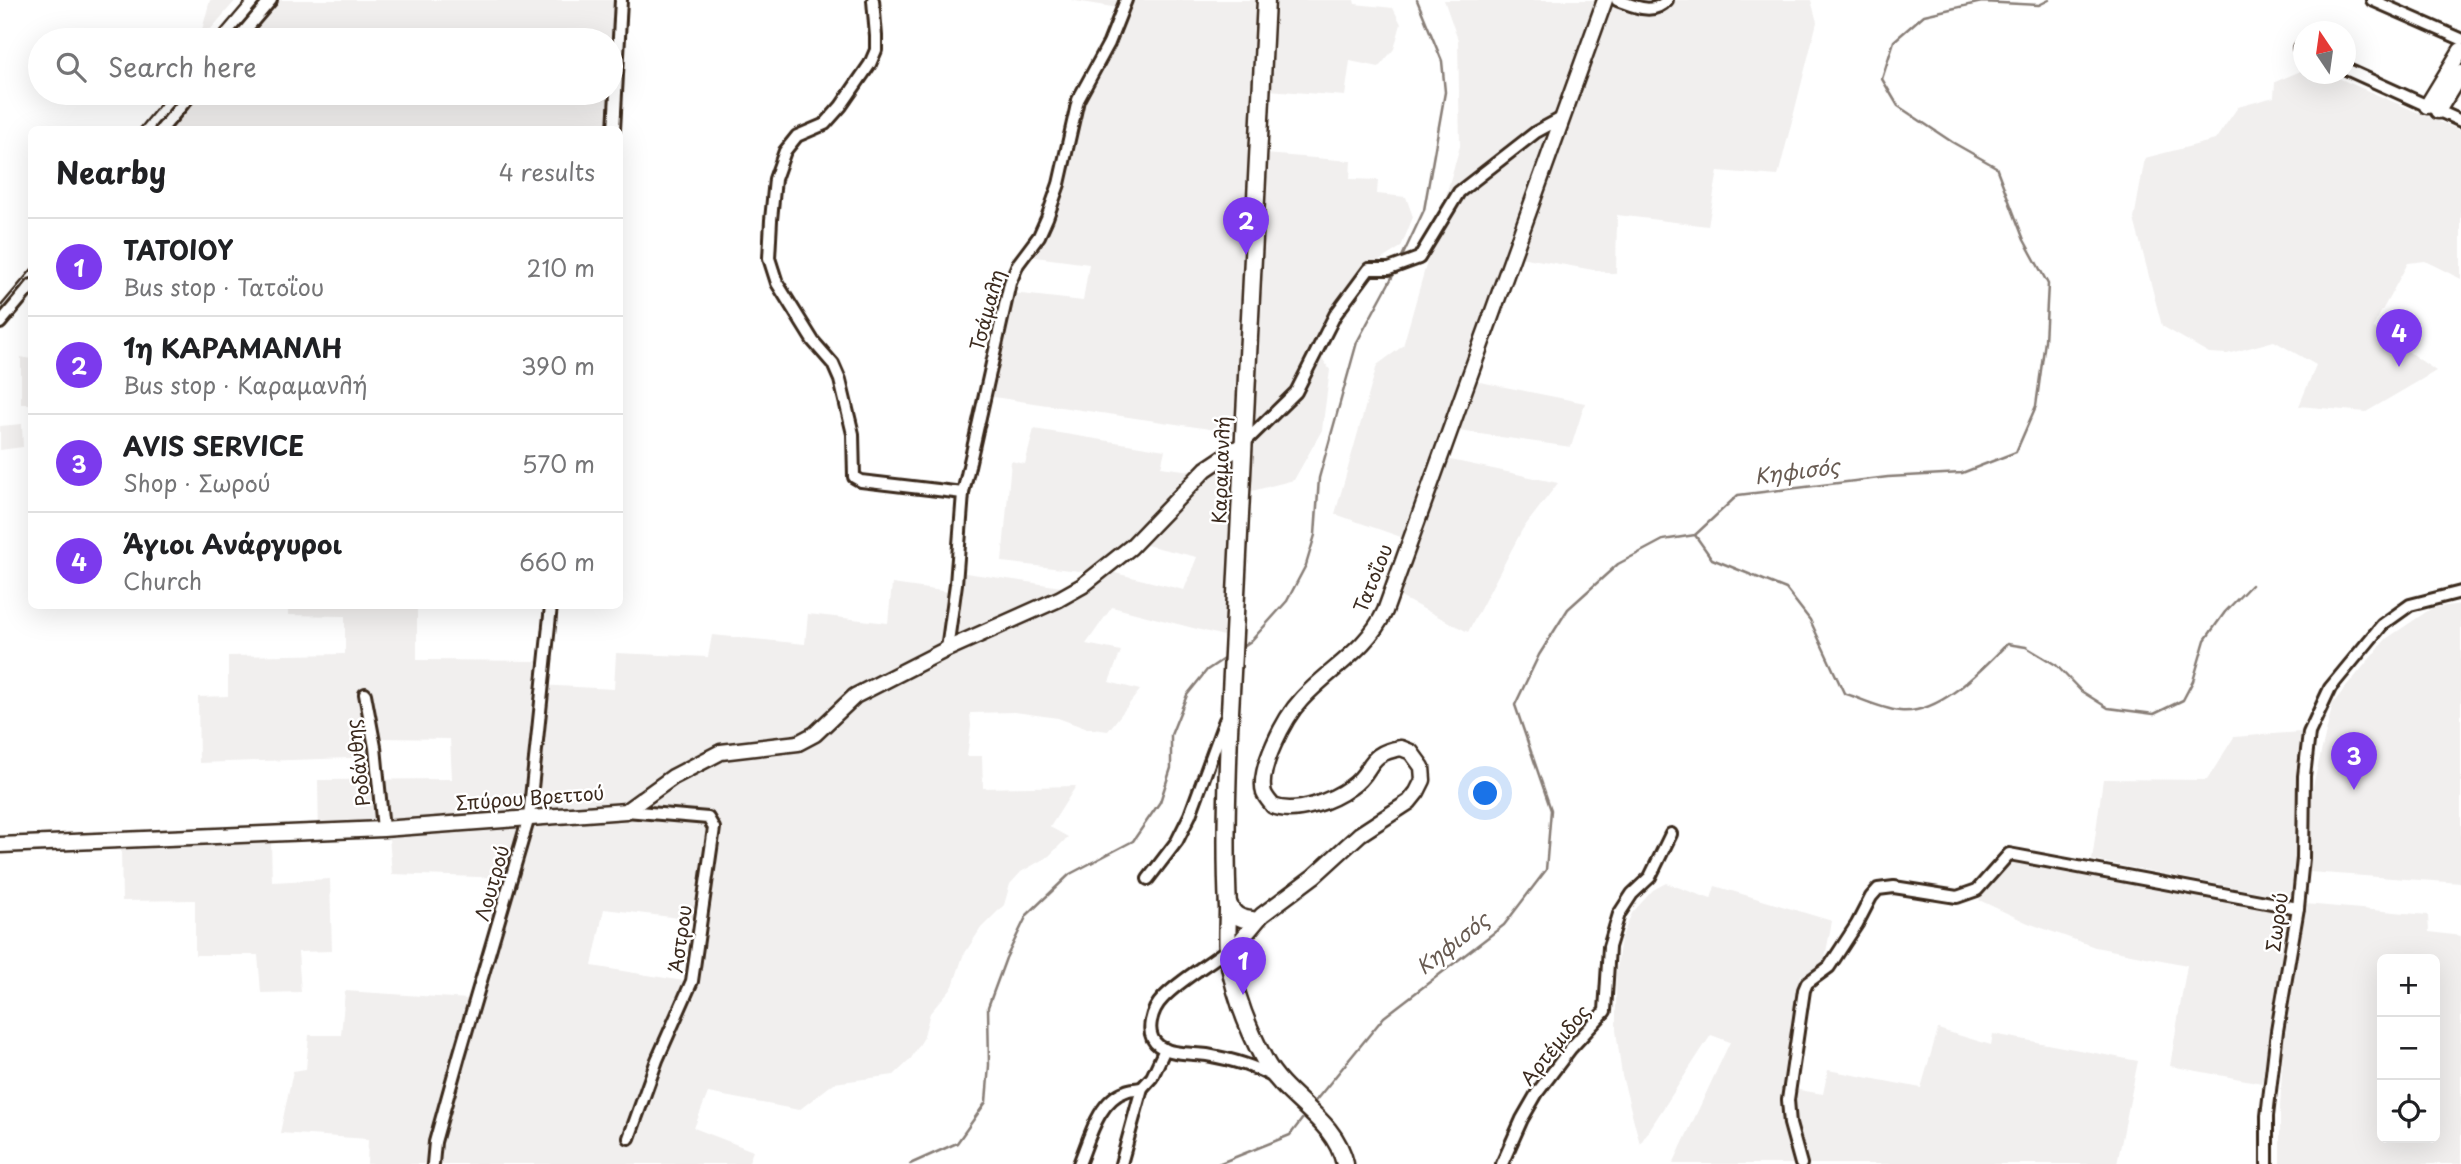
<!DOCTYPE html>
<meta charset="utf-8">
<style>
:root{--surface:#fff;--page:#f6f6f6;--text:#202124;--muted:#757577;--line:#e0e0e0;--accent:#7c3aed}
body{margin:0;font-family:"Playpen Sans",sans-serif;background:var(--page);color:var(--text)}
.controls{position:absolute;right:21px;bottom:21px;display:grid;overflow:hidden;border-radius:10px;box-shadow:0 7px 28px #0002}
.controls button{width:63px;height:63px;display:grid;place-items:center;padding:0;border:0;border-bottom:2px solid var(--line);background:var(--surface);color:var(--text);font:35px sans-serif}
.compass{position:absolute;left:2293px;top:21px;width:63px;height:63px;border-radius:50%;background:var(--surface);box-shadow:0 7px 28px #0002;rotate:347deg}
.you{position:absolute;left:1486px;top:794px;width:24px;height:24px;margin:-18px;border:5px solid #fff;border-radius:50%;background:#1a73e8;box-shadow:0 0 0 10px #1a73e833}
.badge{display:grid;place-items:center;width:46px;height:46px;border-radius:50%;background:var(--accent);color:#fff;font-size:23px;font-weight:700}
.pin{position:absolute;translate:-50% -58px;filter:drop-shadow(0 2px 4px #0008)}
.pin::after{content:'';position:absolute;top:37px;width:24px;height:21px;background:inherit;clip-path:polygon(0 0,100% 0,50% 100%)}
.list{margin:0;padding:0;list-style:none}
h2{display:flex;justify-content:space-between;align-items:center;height:91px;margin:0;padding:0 28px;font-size:30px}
h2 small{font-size:23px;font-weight:400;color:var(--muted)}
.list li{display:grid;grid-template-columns:46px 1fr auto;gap:21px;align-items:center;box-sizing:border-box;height:98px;padding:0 28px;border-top:2px solid var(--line)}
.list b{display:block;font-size:26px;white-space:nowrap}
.list p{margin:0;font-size:23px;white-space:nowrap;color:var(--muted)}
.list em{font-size:23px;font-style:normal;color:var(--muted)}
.icon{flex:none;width:38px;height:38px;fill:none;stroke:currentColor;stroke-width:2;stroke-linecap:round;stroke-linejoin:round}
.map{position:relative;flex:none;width:2461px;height:1164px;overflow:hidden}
.search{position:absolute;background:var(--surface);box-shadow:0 7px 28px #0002;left:28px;top:28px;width:595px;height:77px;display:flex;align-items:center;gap:18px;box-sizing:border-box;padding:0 24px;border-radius:38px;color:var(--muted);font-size:26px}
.panel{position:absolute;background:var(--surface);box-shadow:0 7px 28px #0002;left:28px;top:126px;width:595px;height:483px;border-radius:10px}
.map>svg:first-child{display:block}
.built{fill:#f1efee;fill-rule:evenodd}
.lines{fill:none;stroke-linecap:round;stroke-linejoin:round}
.stream{stroke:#887e77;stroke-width:2.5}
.minor-casing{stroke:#3b2a1e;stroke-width:16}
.tertiary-casing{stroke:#3b2a1e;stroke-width:19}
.secondary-casing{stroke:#3b2a1e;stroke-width:21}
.minor{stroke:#fff;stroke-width:10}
.tertiary{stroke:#fff;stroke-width:14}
.secondary{stroke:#fff;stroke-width:16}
.rail{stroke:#3b2a1e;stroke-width:2.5}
.labels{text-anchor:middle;stroke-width:5;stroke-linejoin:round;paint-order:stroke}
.street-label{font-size:19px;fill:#3b2a1e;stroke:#fff}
.water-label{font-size:21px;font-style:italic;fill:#685b52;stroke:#fff}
</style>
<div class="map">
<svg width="2461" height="1164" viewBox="0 0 2461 1164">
<rect width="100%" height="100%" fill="#fff"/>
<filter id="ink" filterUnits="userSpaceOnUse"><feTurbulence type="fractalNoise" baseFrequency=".0143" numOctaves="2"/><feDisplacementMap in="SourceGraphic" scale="14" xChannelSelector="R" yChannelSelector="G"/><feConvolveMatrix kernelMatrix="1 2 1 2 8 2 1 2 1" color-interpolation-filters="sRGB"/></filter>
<g filter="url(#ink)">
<!-- built -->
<g class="built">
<path d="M210 0H236L211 29 202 30Z"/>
<path d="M264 0H616L609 129 155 130 186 93H611V40H230Z"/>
<path d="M1070 0H1354L1355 4 1393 8 1401 24 1394 49 1379 67 1350 61 1345 96 1257 89 1254 153 1351 161 1350 179 1378 180 1377 194 1406 197 1413 217 1401 247 1379 261 1339 321 1322 358 1330 370 1322 430 1294 480 1248 492 1240 635 1224 636 1112 607 1086 644 1121 651 1109 682 1140 690 1108 731 1085 728 1058 718 1015 712 970 713 971 726 967 756H982L983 788 1076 786 1050 827 1068 837 1049 856 1021 872 1010 884 1004 905 981 928 963 956 953 986 930 1013 923 1039 910 1060 894 1075 834 1083 799 1110 708 1093 694 1128 753 1151 748 1164H367L368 1139 280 1133 293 1071 306 1069 309 1035H341L345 991 468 999 507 878 392 874 389 837 319 839 318 780 452 779 450 739 380 738V757L199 763 198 697 228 696V656L345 654V616L288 615V606H417V660L541 661 538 685 614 689 616 653 708 657 712 635 805 644 808 614 888 623 892 584 949 592 952 571 1069 588 1088 572 1002 562 1011 461 1025 464 1034 429 1165 450 1161 467 1199 472 1236 444 1237 433 980 395 1003 292 1083 301 1089 264 1020 255 1045 210 1054 183 1072 97 1111 30 1118 8ZM1146 545 1197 557 1184 590 1111 572ZM604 909 696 920 690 982 592 966Z"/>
<path d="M1444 0H1811L1817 22 1778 176 1718 171 1708 226 1617 215 1616 274 1514 256 1475 381 1585 403 1571 447 1452 430 1446 459 1558 483 1522 530 1468 632 1383 588 1401 537 1335 514 1377 365 1403 346 1460 146 1458 40Z"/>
<path d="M2303 70 2304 74H2329L2461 131V279L2425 261 2408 263 2373 327 2436 371 2366 412 2299 406 2316 365 2274 341 2227 354 2209 353 2162 326 2134 219 2145 158 2215 140 2238 107 2274 97 2275 82Z"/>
<path d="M21 357 31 359V404H21Z"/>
<path d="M22 424 23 447 0 450V426Z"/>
<path d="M2461 604V883L2309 872 2312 790 2333 703 2386 639 2432 608Z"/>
<path d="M2301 732 2296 774 2298 820 2296 862 2291 898 2092 860 2103 779 2207 780 2234 737Z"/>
<path d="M271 841 272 882 330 879 332 951 298 952 301 992 261 993 258 955H195V900L122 901 121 848Z"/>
<path d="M2011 858 2291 911 2262 1083 2170 1066 2187 965 2095 947 2028 923 1979 900Z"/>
<path d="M1666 883 1711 899 1715 886 1832 921 1821 978 1801 975 1787 1088 1823 1094 1828 1070 1921 1088 1938 1029 1991 1045 1993 1034 2138 1061 2117 1164H1673L1730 1042 1711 1035 1640 1144 1622 1076 1616 1030V975L1621 938 1632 913 1653 890Z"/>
<path d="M2305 904 2428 915 2429 932 2461 936V1164H2280V1108L2285 1015ZM2382 959H2435V1138H2382Z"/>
</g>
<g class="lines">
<!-- stream -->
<g class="stream">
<path d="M1400 261 1424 210 1445 92 1442 61 1417 0"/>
<path d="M1695 535 1712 559 1786 589 1810 620 1844 693C1861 699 1882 709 1900 711 1940 715 1981 670 2007 644L2026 647 2056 665 2081 691 2108 708 2154 714 2183 700 2193 681 2205 640 2225 612 2251 585"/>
<path d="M1239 649 1251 641 1287 601 1306 565 1315 535 1319 478 1357 342 1396 270"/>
<path d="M1312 1105 1384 1017 1504 925 1546 870 1551 810 1515 705 1539 655 1568 609 1618 564 1663 540 1695 535 1738 495 1888 477 1962 473 2016 452 2036 406 2045 341 2048 284 2024 240 1996 167 1952 142 1898 106 1882 79 1894 41 1924 15 1982 2 2039 5 2049 0"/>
<path d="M910 1164 957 1143 986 1102 989 1065 988 1007 1006 958 1027 915 1070 874 1133 841 1160 802 1171 768V735L1187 695 1207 670 1228 656"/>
<path d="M1218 1164 1290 1135 1306 1114"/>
</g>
<defs>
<g id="minor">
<path d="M873 0 876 36V50L870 64 841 106 825 124 797 136 785 151 775 179 771 220 769 258 777 283 813 341 833 364 840 380 853 434 854 477 861 481 963 493"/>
<path d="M1617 0C1634 6 1653 16 1667 0"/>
<path d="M2372 0 2461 39"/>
<path d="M237 40 271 0"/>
<path d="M2299 48 2304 50"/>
<path d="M2346 69 2461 121"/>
<path d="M161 130 192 93"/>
<path d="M614 130 621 0"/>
<path d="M0 323 32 285"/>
<path d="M1242 445 1296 392 1335 315 1369 269H1389L1419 258 1459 192 1536 132 1560 119"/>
<path d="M947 649 956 584 963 493 1010 283 1018 264 1039 236 1047 218 1059 184 1078 100 1109 43 1126 0"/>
<path d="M365 694 375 747 383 829"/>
<path d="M626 811 708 818 714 828 692 981 657 1060 629 1138"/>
<path d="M1148 879 1177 841 1190 815 1225 720"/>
<path d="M1229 948C1209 964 1180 980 1163 998 1152 1009 1143 1034 1159 1046 1172 1055 1192 1053 1207 1055 1230 1059 1254 1066 1274 1077"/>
<path d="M433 1164 435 1142 459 1056 529 817 551 606"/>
<path d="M1079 1164C1089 1140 1098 1100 1126 1091 1130 1089 1137 1089 1142 1088"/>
<path d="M1121 1164 1142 1088 1152 1077 1165 1049"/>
<path d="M1502 1164 1522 1119 1537 1093 1571 1048 1605 1011 1609 947 1619 914 1632 894 1650 877 1671 834"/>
<path d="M1801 1164 1790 1124 1788 1100 1804 990 1807 983 1829 967 1857 924 1871 897 1878 889 1894 887 1957 897 1977 890 2009 854 2298 908"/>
<path d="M2267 1164V1116L2277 1031 2298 908 2303 858 2304 776 2309 733 2330 688 2382 625 2410 605 2461 592"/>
</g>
<g id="tertiary">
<path d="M2427 106 2461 50"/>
<path d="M2438 111 2461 73"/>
<path d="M0 845 383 829 626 811 673 777 721 752 798 743 815 734 855 696 947 649 1059 599 1082 586 1131 547 1206 469 1242 445"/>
<path d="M1229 959 1241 940 1262 915 1314 876 1360 834 1409 802 1417 792 1423 780 1422 767 1411 752 1401 748C1364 754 1375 771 1351 787 1332 801 1296 815 1273 806 1270 802 1266 798 1264 793 1257 770 1285 717 1301 700 1329 669 1367 650 1385 611L1605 0"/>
</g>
<g id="secondary">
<path d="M1266 0 1229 732C1227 791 1225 849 1228 908 1228 925 1226 944 1229 961 1235 995 1249 1031 1265 1061 1286 1100 1335 1118 1345 1164"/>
<path d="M1228 903C1233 915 1239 919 1252 920"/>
</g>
</defs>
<!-- minor casing -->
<use href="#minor" class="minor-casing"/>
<!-- tertiary casing -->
<use href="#tertiary" class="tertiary-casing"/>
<!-- secondary casing -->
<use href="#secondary" class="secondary-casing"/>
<!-- minor -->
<use href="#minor" class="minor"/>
<!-- tertiary -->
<use href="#tertiary" class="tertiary"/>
<!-- secondary -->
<use href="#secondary" class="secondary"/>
<!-- rail -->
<g class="rail">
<path d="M213 40 247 0"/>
<path d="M139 130 169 93"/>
<path d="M0 307 32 269"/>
</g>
</g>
</g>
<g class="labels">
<!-- street labels -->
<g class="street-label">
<text transform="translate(987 310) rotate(-75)" y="7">Τσάμαλη</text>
<text transform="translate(1221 470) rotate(-88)" y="7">Καραμανλή</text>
<text transform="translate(1373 578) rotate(-68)" y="7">Τατοΐου</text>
<text transform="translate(358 763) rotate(-97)" y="7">Ροδάνθης</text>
<text transform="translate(530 798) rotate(-4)" y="7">Σπύρου Βρεττού</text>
<text transform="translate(492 883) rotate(-74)" y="7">Λουτρού</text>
<text transform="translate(2277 922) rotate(-82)" y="7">Σωρού</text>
<text transform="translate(680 939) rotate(-82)" y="7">Άστρου</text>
<text transform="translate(1555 1045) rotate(-51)" y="7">Αρτέμιδος</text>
</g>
<!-- water labels -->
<g class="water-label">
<text transform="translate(1797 472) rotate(-7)" y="7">Κηφισός</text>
<text transform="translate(1453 944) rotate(-38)" y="7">Κηφισός</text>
</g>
</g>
</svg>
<div class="controls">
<button>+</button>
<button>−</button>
<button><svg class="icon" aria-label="locate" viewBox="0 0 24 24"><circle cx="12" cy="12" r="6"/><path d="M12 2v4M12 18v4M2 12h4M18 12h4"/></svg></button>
</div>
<svg class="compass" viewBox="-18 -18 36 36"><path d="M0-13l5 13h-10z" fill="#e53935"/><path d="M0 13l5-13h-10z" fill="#757577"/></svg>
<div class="you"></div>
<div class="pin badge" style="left:1243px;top:995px">1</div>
<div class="pin badge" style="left:1246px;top:255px">2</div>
<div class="pin badge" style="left:2354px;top:790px">3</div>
<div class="pin badge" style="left:2399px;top:367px">4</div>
<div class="search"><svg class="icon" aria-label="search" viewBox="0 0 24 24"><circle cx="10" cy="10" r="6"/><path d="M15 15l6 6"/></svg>Search here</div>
<section class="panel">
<h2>Nearby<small>4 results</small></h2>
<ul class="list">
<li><span class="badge">1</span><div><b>ΤΑΤΟΙΟΥ</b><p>Bus stop · Τατοΐου</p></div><em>210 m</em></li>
<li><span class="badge">2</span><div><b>1η ΚΑΡΑΜΑΝΛΗ</b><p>Bus stop · Καραμανλή</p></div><em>390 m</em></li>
<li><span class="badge">3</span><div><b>AVIS SERVICE</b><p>Shop · Σωρού</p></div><em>570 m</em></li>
<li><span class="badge">4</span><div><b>Άγιοι Ανάργυροι</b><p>Church</p></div><em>660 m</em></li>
</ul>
</section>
</div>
